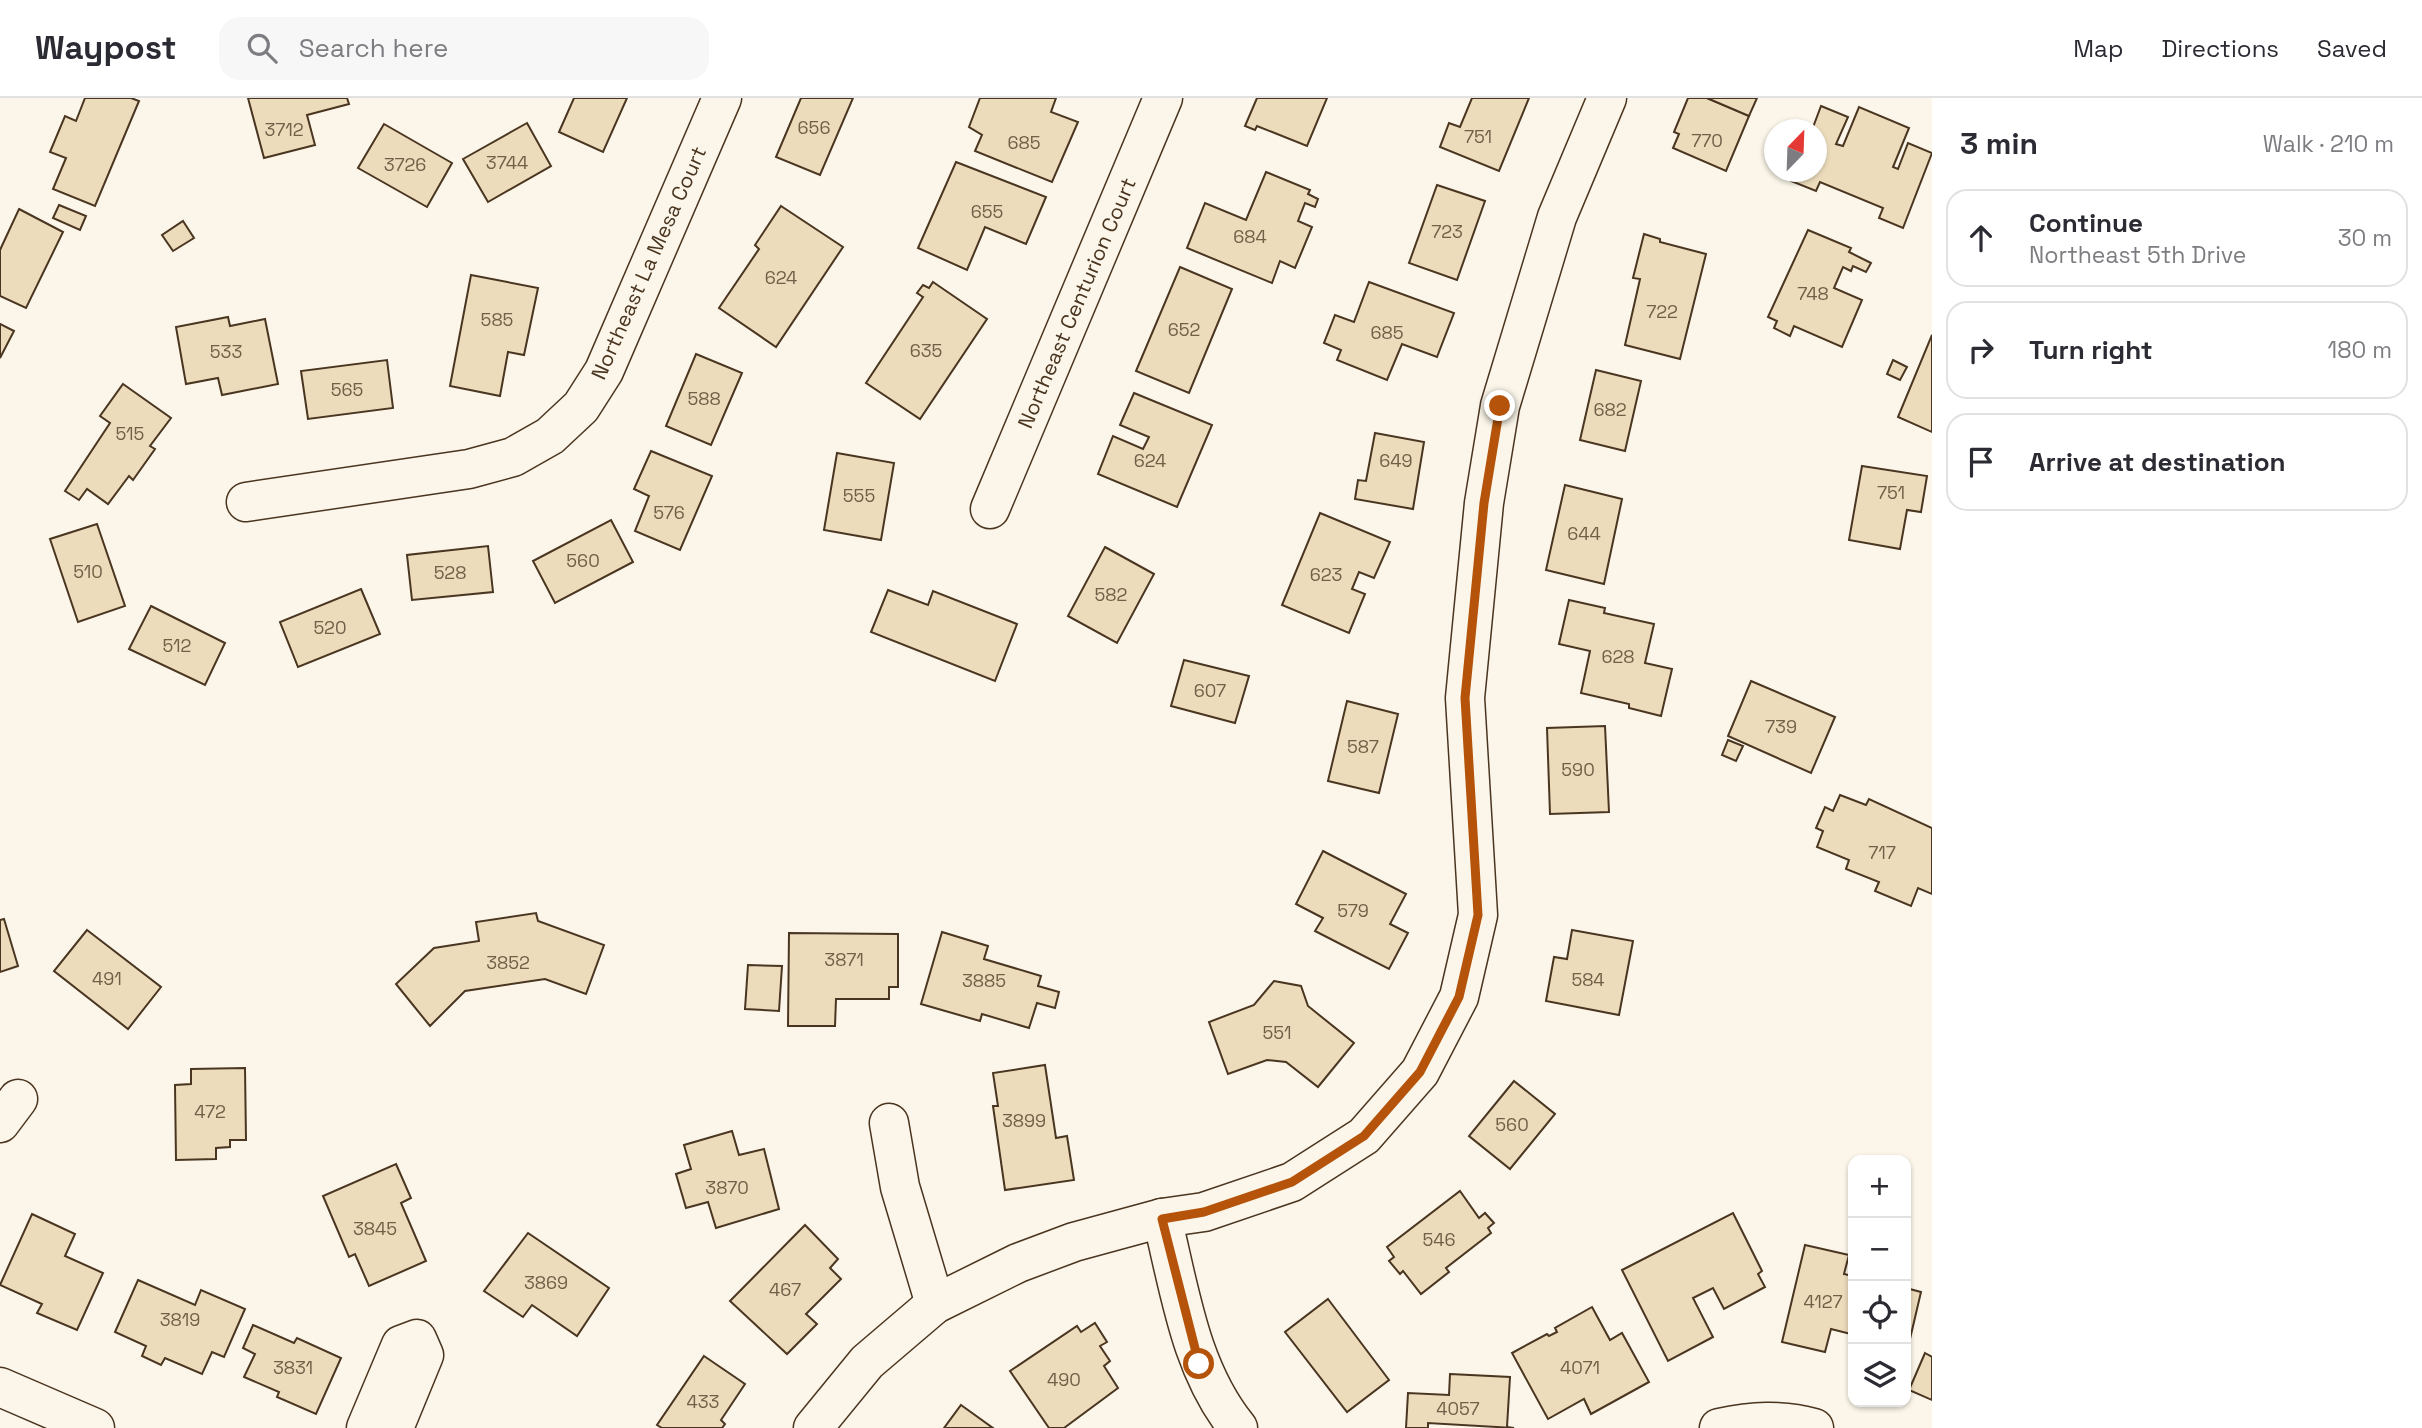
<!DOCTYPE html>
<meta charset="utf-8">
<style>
:root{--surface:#fff;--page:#f7f7f7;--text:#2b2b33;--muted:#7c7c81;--line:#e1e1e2}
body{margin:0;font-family:"Space Grotesk",sans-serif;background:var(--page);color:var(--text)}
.controls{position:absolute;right:21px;bottom:21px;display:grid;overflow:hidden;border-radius:14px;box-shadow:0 2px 5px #0004}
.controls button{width:63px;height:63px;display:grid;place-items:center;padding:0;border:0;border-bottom:2px solid var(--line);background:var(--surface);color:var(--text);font:35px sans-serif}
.compass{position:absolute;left:1764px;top:21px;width:63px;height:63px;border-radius:50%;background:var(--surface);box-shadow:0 2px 5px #0004;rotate:23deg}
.stop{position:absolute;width:21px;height:21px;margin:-16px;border:5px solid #b45309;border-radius:50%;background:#fff}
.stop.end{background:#b45309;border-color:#fff;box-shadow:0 2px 7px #0008}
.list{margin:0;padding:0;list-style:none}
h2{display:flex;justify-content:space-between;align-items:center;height:91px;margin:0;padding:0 28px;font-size:30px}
h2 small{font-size:23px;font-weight:400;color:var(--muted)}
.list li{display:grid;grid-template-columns:46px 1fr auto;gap:21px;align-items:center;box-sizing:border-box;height:98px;margin:0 14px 14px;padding:0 14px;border:2px solid var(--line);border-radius:21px}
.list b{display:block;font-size:26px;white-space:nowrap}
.list p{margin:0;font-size:23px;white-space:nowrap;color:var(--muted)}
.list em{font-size:23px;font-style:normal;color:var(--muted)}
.icon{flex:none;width:38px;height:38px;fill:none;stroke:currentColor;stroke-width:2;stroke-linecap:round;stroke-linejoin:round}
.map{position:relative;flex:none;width:1932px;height:1330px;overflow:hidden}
header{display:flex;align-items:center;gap:42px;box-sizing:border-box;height:98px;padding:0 35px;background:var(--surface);border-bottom:2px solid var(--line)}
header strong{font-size:33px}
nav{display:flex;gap:38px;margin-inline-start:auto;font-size:24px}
.search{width:490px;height:63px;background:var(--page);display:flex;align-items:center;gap:18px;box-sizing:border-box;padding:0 24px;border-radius:21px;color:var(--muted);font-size:26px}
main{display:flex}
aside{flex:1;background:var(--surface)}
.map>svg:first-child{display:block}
.building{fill:#ecdcbc;stroke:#4a3520;stroke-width:2}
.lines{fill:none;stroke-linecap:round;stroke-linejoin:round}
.minor-casing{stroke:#4a3520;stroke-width:41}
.minor{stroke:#fbf6e9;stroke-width:38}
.route{stroke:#b45309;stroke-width:9}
.labels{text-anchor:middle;stroke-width:5;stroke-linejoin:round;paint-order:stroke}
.number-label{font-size:18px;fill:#725f47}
.street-label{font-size:21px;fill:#4a3520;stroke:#fbf6e9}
</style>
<header>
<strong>Waypost</strong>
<div class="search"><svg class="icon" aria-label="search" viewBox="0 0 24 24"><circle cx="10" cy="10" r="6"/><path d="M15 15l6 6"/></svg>Search here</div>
<nav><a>Map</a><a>Directions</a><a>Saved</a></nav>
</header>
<main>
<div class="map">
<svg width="1932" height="1330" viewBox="0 0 1932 1330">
<rect width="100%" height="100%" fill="#fbf6e9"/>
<!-- building -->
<g class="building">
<path d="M85 0H131L139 3 95 108 53 91 66 60 50 54 65 18 76 23Z"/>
<path d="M248 0H347L349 6 307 17 315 47 264 60Z"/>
<path d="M574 0H627L603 54 559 34Z"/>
<path d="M801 0H853L820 77 776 59Z"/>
<path d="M980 0H1056L1051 14 1078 24 1052 84 975 53 982 37 969 29Z"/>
<path d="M1257 0H1327L1307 48 1257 28 1255 32 1245 28Z"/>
<path d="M1472 0H1529L1499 73 1440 49 1449 25 1460 29Z"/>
<path d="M1688 0H1707L1749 18 1726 73 1673 50 1679 36 1674 34Z"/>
<path d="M1707 0H1757L1749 18Z"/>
<path d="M1821 8 1848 19 1836 46 1843 48 1859 9 1909 30 1893 69 1898 71 1908 45 1932 55 1903 130 1879 120 1883 110 1820 84 1816 93 1791 83 1794 74H1816V32H1812Z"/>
<path d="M527 25 551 68 488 104 463 61Z"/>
<path d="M384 26 452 65 427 109 358 70Z"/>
<path d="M956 64 1046 99 1026 146 985 129 967 172 918 150Z"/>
<path d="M1266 74 1310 92 1308 96 1318 101 1315 109 1305 105 1298 123 1312 129 1295 170 1280 163 1272 185 1187 150 1205 105 1246 122Z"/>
<path d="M1437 87 1485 103 1457 182 1409 165Z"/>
<path d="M59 107 86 118 80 132 53 120Z"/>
<path d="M781 108 843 149 776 249 719 210 759 151 755 147Z"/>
<path d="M19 111 63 134 26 210 0 198V152Z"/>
<path d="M183 123 194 140 173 153 162 137Z"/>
<path d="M1808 132 1851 150 1849 154 1871 165 1866 174 1853 168 1851 173 1843 169 1834 190 1862 202 1842 249 1794 228 1790 238 1774 230 1777 223 1768 219Z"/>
<path d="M1644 136 1660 141V144L1706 156 1680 261 1625 247 1640 181 1633 180Z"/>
<path d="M1180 169 1232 191 1189 295 1136 273Z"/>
<path d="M471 177 538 190 524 257 508 254 500 298 450 288Z"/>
<path d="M933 184 987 221 920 321 866 285 923 199 917 195 923 187 929 190Z"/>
<path d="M1369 184 1454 215 1437 259 1402 246 1387 282 1337 262 1341 252 1324 245 1335 217 1354 224Z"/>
<path d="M228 219 230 228 265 221 278 286 222 297 218 280 186 286 176 229Z"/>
<path d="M0 226 14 233 0 260Z"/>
<path d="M1932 237V334L1898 319Z"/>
<path d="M696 256 742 275 711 347 666 328Z"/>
<path d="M387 262 393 310 308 321 301 273Z"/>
<path d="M1893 262 1907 269 1900 282 1887 276Z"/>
<path d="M1596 272 1641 283 1625 353 1580 342Z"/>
<path d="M123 286 171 320 150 348 155 351 133 382 129 378 108 406 87 391 79 402 65 393 110 325 100 318Z"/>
<path d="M1134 295 1212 327 1177 409 1098 376 1113 338 1143 351 1149 339 1120 327Z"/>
<path d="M1375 335 1424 344 1413 411 1355 401 1358 382 1366 383Z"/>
<path d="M651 353 712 378 680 452 635 433 649 398 634 391Z"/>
<path d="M837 355 894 365 881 442 824 432Z"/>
<path d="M1862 368 1927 378 1921 414 1907 412 1900 451 1849 442Z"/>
<path d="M1565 387 1622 401 1604 486 1546 472Z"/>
<path d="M1320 415 1390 444 1374 480 1359 474 1352 491 1365 496 1349 535 1282 507Z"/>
<path d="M611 422 633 464 555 505 533 463Z"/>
<path d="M97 426 125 508 78 524 50 441Z"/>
<path d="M488 448 493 494 412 502 407 457Z"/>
<path d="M1105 449 1154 476 1117 545 1068 518Z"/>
<path d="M361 491 380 536 298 569 280 524Z"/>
<path d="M888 492 928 507 933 493 1017 526 995 583 871 534Z"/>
<path d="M1569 502 1605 510 1604 515 1654 526 1645 565 1672 571 1661 618 1629 610V606L1581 595 1590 553 1559 546Z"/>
<path d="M151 508 225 545 205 587 129 551Z"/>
<path d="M1184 562 1249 578 1235 625 1171 608Z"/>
<path d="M1751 583 1835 619 1811 675 1728 638Z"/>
<path d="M1347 603 1398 616 1379 695 1328 683Z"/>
<path d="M1605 628 1609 714 1550 716 1547 630Z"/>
<path d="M1728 642 1743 648 1736 663 1722 657Z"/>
<path d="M1840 697 1866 707 1869 701 1932 730V796L1918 790 1911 808 1875 793 1879 784 1846 771 1849 762 1817 749 1823 733 1816 730 1825 709 1833 713Z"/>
<path d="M1323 753 1406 796 1390 826 1408 835 1389 871 1315 833 1323 820 1296 806Z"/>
<path d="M536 815 538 823 604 847 586 896 545 881 465 893 430 928 396 886 434 850 479 843 476 824Z"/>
<path d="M4 821 18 868 0 874V822Z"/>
<path d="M87 832 161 889 128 931 54 873Z"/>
<path d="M1572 832 1633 843 1619 917 1546 903 1554 859 1567 861Z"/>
<path d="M942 834 988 848 984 861 1041 878 1038 888 1059 894 1055 910 1037 905 1029 930 982 916 980 923 921 906Z"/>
<path d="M789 835 898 836V889H889V901H836L835 928H788Z"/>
<path d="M748 867 782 868 779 913 745 911Z"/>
<path d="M1274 883 1301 888 1308 908 1354 945 1318 989 1286 964 1267 962 1228 976 1209 924 1254 907Z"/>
<path d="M1045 967 1056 1040 1067 1038 1074 1082 1005 1092 993 1008H998L993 975Z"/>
<path d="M245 970 246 1042H230V1049L216 1050V1061L176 1062 175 987 191 986V971Z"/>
<path d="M1514 983 1555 1016 1510 1071 1469 1038Z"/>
<path d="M732 1033 739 1057 764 1051 779 1111 716 1130 708 1104 686 1110 676 1076 691 1071 684 1047Z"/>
<path d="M396 1066 411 1100 401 1105 426 1163 369 1188 355 1156 349 1159 323 1098Z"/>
<path d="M1460 1093 1479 1120 1485 1115 1494 1125 1488 1130 1491 1135 1446 1170 1449 1174 1421 1196 1403 1173 1400 1176 1389 1163 1394 1159 1387 1149Z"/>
<path d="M1733 1115 1762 1173 1758 1176 1765 1189 1724 1211 1713 1190 1693 1200 1713 1239 1668 1263 1622 1172Z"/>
<path d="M32 1116 75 1136 65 1158 103 1175 77 1232 37 1215 42 1206 0 1187Z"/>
<path d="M805 1127 838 1161 830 1170 841 1181 806 1216 817 1226 787 1256 730 1203Z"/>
<path d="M528 1135 609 1190 577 1238 532 1207 523 1219 484 1193Z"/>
<path d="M1805 1147 1849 1157 1844 1176 1853 1178V1249L1849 1248 1851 1236 1831 1231 1825 1254 1782 1244Z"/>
<path d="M138 1182 195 1207 201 1192 245 1211 224 1259 212 1254 202 1276 165 1260 161 1267 142 1258 146 1248 115 1234Z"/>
<path d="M1906 1190 1921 1194 1906 1258Z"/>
<path d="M1328 1201 1389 1282 1347 1314 1285 1234Z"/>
<path d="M1592 1209 1610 1242 1622 1235 1649 1284 1591 1316 1584 1301 1548 1321 1512 1255 1547 1236 1549 1238 1557 1234 1555 1230Z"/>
<path d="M1095 1225 1107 1244 1100 1248 1110 1263 1104 1268 1118 1290 1064 1330H1049L1010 1273 1077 1228 1081 1234Z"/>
<path d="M253 1227 294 1245 297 1240 341 1260 316 1316 277 1299 279 1294 244 1279 255 1256 243 1250Z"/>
<path d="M1925 1255 1932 1259V1302L1909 1292Z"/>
<path d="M704 1258 745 1286 721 1322 725 1326 722 1330H662L657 1327Z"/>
<path d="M1450 1276 1510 1279 1507 1329 1514 1330 1428 1325V1330H1406L1408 1295 1449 1297Z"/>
<path d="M961 1307 993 1330H944Z"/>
</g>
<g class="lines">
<defs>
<g id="minor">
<path d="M246 404 469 371 513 359 550 338 581 309 604 273 722 0"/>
<path d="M990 411 1163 0"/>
<path d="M0 1025 18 1001"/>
<path d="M889 1025 900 1089 935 1206"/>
<path d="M1162 1120C1180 1193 1190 1271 1238 1330"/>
<path d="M0 1289 95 1330"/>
<path d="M366 1330 401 1247 417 1241 424 1257 394 1330"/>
<path d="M813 1330 867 1264 935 1206 1018 1165 1074 1144 1162 1120 1204 1114 1292 1084 1364 1038 1420 974 1459 899 1478 817 1465 600 1484 405 1500 308 1557 119 1607 0"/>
<path d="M1719 1330C1752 1323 1781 1321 1814 1330"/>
</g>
</defs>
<!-- minor casing -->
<use href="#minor" class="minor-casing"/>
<!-- minor -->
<use href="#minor" class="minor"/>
</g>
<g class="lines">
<!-- route -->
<path class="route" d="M1199 1266 1162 1121 1204 1114 1292 1084 1364 1038 1420 974 1459 899 1478 817 1465 600 1484 405 1500 308"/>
</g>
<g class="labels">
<!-- number labels -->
<g class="number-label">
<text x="814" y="36">656</text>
<text x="284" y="38">3712</text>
<text x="1478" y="45">751</text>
<text x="1707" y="49">770</text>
<text x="1024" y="51">685</text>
<text x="507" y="71">3744</text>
<text x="405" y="73">3726</text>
<text x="987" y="120">655</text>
<text x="1447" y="140">723</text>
<text x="1250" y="145">684</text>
<text x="781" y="186">624</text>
<text x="1813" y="202">748</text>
<text x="1662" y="220">722</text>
<text x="497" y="228">585</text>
<text x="1184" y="238">652</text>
<text x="1387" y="241">685</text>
<text x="926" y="259">635</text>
<text x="226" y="260">533</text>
<text x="347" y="298">565</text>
<text x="704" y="307">588</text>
<text x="1610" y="318">682</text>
<text x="130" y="342">515</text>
<text x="1150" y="369">624</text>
<text x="1396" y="369">649</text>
<text x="1891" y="401">751</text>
<text x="859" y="404">555</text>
<text x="669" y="421">576</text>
<text x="1584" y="442">644</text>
<text x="583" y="469">560</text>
<text x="88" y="480">510</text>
<text x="450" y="481">528</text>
<text x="1326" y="483">623</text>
<text x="1111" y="503">582</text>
<text x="330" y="536">520</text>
<text x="177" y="554">512</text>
<text x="1618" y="565">628</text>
<text x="1210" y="599">607</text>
<text x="1781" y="635">739</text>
<text x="1363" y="655">587</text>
<text x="1578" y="678">590</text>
<text x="1882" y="761">717</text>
<text x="1353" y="819">579</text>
<text x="844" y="868">3871</text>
<text x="508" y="871">3852</text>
<text x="107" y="887">491</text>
<text x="1588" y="888">584</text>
<text x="984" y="889">3885</text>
<text x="1277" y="941">551</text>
<text x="210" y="1020">472</text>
<text x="1024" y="1029">3899</text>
<text x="1512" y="1033">560</text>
<text x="727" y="1096">3870</text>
<text x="375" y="1137">3845</text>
<text x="1439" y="1148">546</text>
<text x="546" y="1191">3869</text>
<text x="785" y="1198">467</text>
<text x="1823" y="1210">4127</text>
<text x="180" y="1228">3819</text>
<text x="293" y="1276">3831</text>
<text x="1580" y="1276">4071</text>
<text x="1064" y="1288">490</text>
<text x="703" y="1310">433</text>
<text x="1458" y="1317">4057</text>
</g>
<!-- street labels -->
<g class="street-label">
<text transform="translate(649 165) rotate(-66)" y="7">Northeast La Mesa Court</text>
<text transform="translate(1077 205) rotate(-67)" y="7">Northeast Centurion Court</text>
</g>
</g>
</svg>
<div class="controls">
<button>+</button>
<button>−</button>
<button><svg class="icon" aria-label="locate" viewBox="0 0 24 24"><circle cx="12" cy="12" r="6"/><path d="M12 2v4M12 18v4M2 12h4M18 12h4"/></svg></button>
<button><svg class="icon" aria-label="layers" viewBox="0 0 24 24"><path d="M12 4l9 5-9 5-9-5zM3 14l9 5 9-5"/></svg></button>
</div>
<svg class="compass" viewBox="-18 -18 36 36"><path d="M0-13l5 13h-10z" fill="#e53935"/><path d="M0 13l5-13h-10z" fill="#7c7c81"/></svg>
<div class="stop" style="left:1199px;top:1266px"></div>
<div class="stop end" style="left:1500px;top:308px"></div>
</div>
<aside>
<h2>3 min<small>Walk · 210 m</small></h2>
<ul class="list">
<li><svg class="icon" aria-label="ahead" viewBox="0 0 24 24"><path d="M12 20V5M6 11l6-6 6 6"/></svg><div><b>Continue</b><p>Northeast 5th Drive</p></div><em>30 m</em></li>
<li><svg class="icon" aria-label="right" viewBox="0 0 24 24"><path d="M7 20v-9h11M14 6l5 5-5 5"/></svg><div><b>Turn right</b></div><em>180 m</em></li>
<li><svg class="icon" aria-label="arrive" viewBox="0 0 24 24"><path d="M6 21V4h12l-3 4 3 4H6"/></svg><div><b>Arrive at destination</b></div></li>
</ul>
</aside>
</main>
